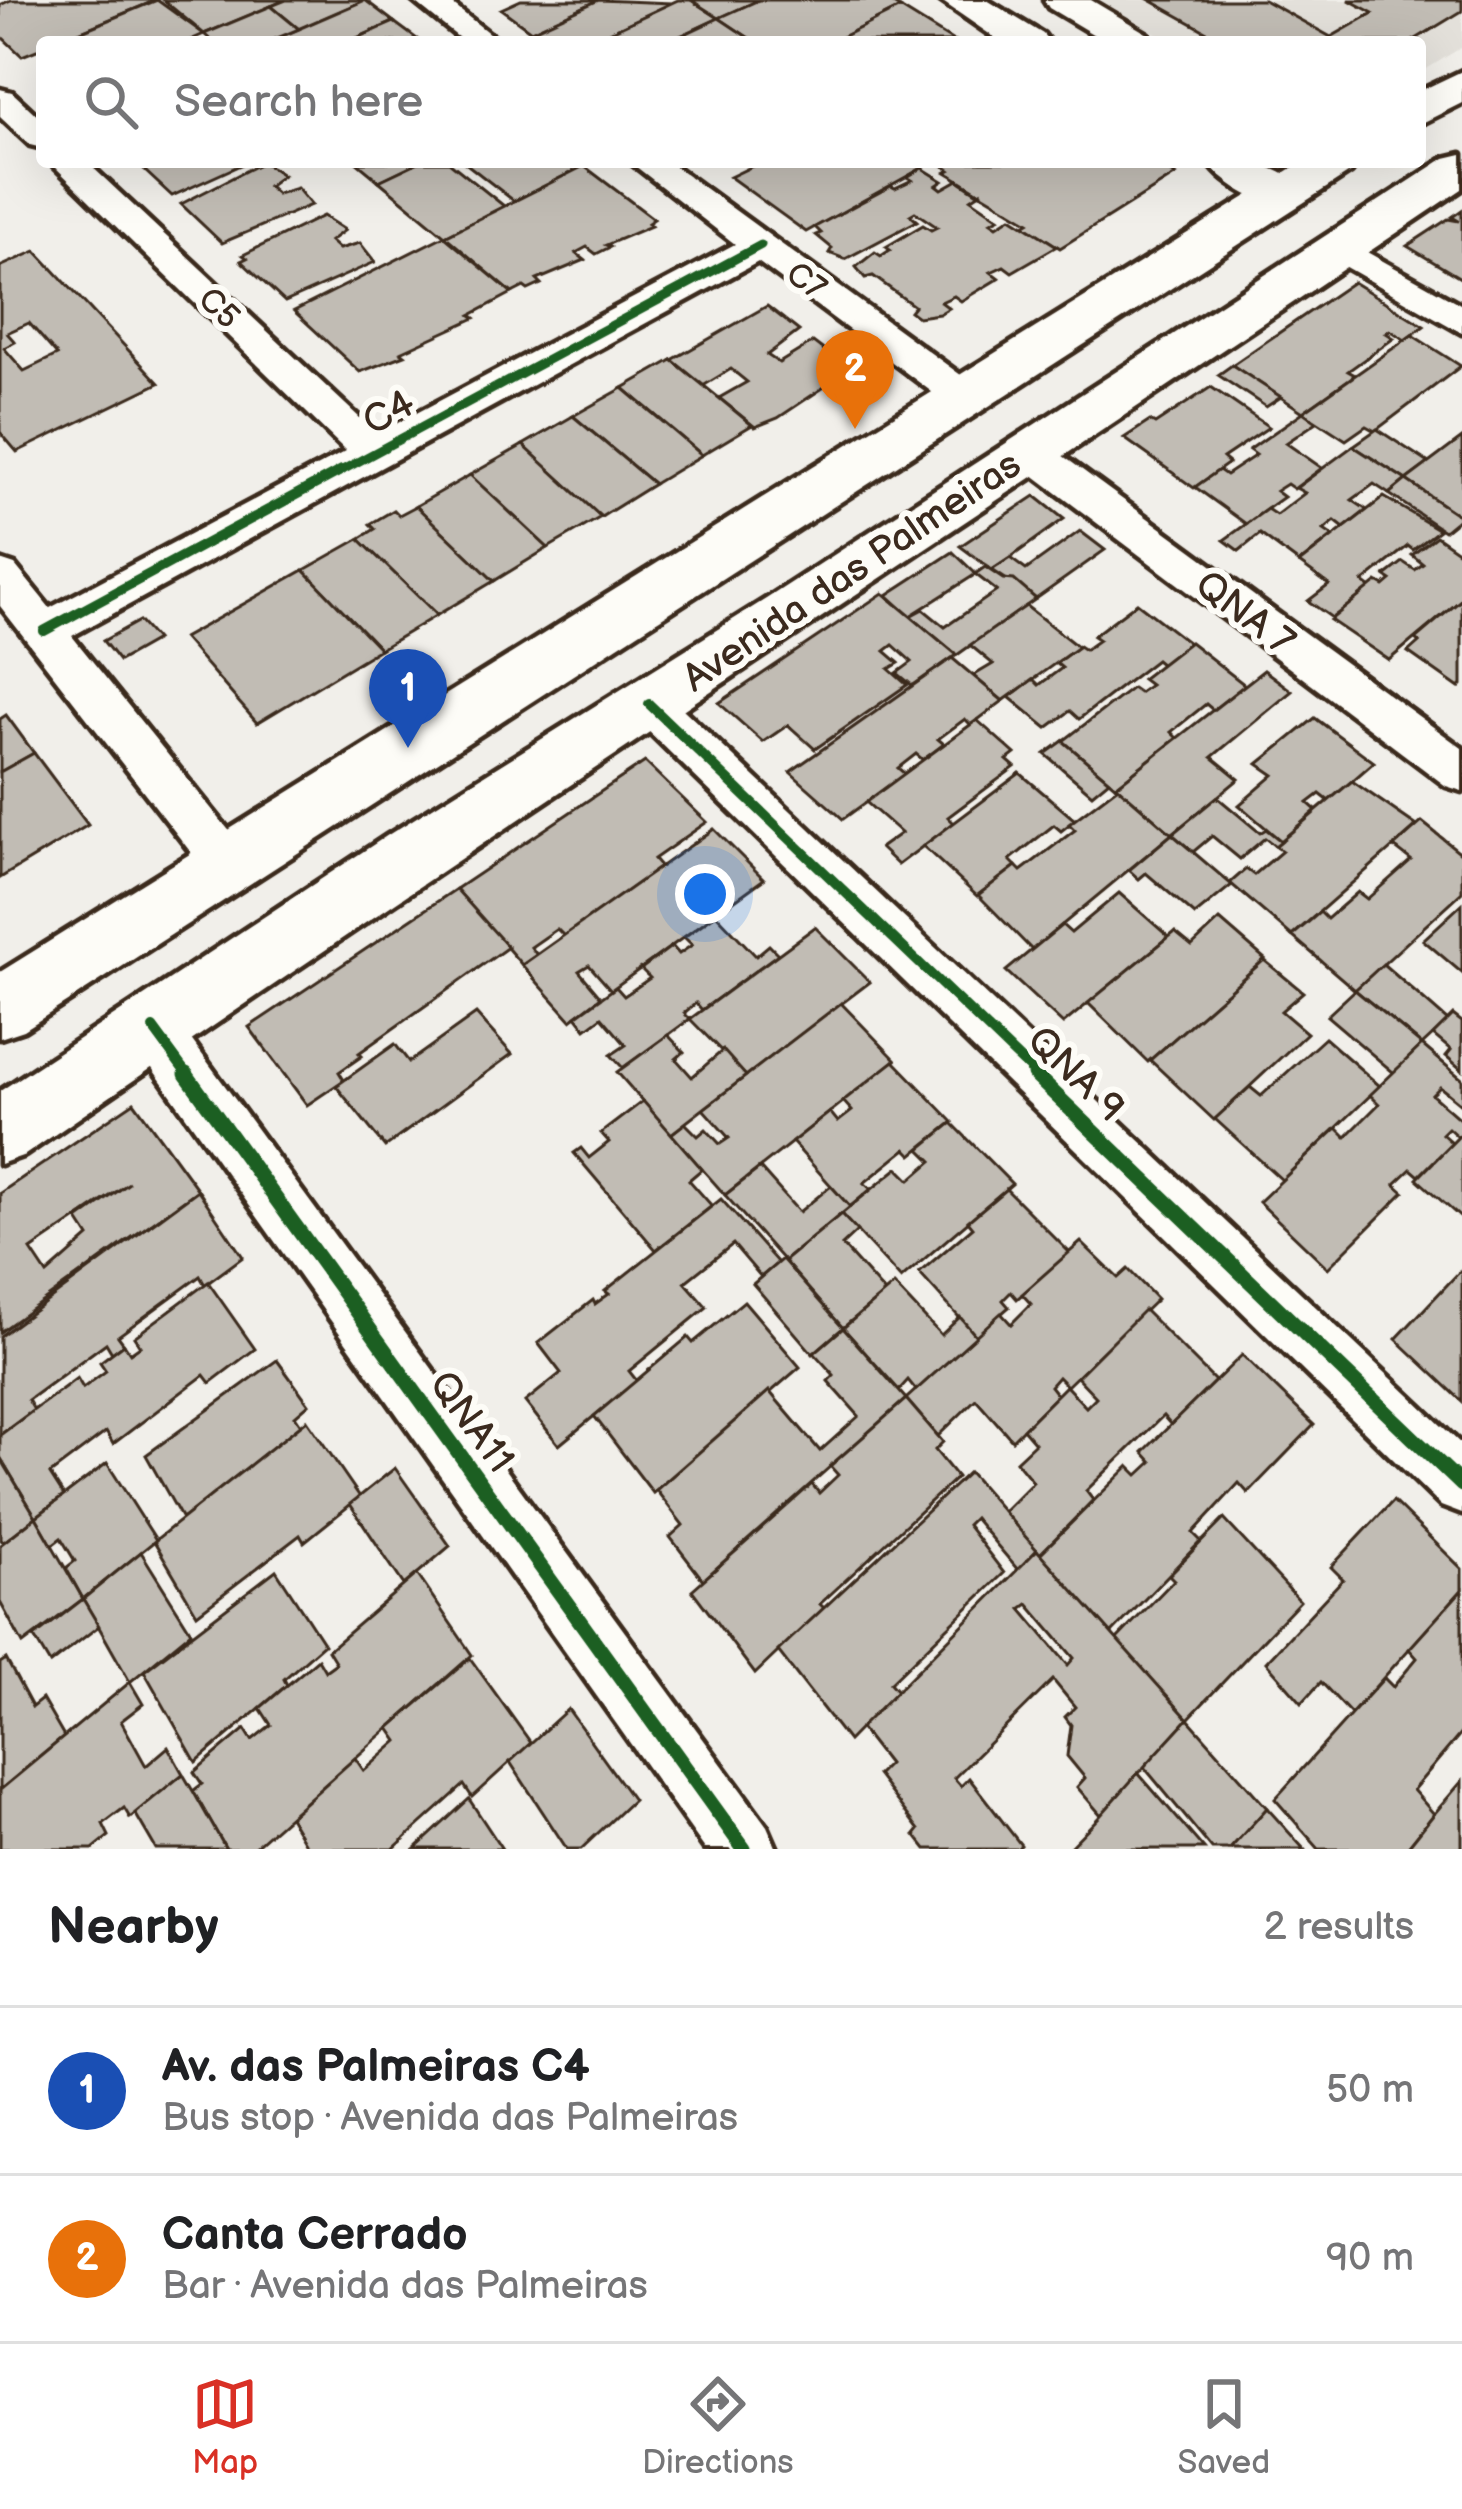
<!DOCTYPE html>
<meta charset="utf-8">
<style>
:root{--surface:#fff;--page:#f6f6f6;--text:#202124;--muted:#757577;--line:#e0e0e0;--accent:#d93025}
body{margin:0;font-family:"Balsamiq Sans",sans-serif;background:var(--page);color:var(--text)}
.you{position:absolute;left:705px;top:894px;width:42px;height:42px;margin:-30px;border:9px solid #fff;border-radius:50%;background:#1a73e8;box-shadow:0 0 0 18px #1a73e833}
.badge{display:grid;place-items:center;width:78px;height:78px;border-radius:50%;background:var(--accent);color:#fff;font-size:39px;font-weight:700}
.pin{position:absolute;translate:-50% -99px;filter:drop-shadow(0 3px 6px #0008)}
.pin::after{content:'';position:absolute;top:63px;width:42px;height:36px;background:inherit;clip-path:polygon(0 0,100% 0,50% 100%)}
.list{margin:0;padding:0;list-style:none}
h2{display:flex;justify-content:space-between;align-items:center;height:156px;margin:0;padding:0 48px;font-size:51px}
h2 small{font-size:39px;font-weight:400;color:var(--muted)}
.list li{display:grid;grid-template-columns:78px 1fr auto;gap:36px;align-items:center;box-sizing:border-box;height:168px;padding:0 48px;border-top:3px solid var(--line)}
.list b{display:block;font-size:45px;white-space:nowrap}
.list p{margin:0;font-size:39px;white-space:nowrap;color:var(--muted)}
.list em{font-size:39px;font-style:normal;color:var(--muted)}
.icon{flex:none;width:66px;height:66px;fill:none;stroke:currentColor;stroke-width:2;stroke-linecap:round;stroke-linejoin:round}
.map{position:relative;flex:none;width:1462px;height:1849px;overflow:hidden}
.search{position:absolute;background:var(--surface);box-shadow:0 12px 48px #0002;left:36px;right:36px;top:36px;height:132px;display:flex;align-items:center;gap:30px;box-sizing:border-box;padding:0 42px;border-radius:12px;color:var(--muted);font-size:45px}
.sheet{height:492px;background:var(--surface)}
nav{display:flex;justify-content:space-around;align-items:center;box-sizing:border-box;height:168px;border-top:3px solid var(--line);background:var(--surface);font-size:33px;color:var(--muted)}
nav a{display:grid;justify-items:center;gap:6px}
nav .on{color:var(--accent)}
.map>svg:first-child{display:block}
.built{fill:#e3e0da}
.building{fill:#c1bcb4;stroke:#3b2a1e;stroke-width:3;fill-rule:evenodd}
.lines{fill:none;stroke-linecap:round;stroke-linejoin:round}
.minor-casing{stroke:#3b2a1e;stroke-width:9}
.tertiary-casing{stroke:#3b2a1e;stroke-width:9}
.secondary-casing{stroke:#3b2a1e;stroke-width:9}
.minor{fill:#fdfcf7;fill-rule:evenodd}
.tertiary{fill:#fdfcf7;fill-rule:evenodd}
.secondary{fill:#fdfcf7;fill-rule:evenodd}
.cycleway-far2-casing{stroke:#fdfcf7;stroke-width:15}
.cycleway-far1-casing{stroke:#fdfcf7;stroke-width:18}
.cycleway-casing{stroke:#fdfcf7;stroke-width:22}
.cycleway-far2{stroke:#1b5e20;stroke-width:9}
.cycleway-far1{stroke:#1b5e20;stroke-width:10}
.cycleway{stroke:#1b5e20;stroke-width:15}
.labels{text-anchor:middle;stroke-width:12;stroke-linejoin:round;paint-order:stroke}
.far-street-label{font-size:33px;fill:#3b2a1e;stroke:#fdfcf7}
.street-label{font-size:39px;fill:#3b2a1e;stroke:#fdfcf7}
</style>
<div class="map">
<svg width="1462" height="1849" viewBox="0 0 1462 1849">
<rect width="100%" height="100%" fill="#f1efea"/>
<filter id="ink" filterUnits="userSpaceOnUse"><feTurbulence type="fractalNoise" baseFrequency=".00833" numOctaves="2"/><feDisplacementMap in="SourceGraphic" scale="24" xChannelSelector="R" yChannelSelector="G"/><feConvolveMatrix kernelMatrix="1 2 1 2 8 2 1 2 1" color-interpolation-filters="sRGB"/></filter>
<g filter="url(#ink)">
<!-- built -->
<path class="built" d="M1098 0H1462V47L1420 73V42H1172Z"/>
<!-- building -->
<g class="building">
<path d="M11 0H157L55 42H42V48L22 56 0 35V5Z"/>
<path d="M157 0 204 34 186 42H55Z"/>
<path d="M163 0H286L204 34Z"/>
<path d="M286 0H365L299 29 271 6Z"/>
<path d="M365 0 394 22 348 42H268Z"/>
<path d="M521 0H599L531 31 501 9Z"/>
<path d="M599 0 672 3 588 42H547L531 31Z"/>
<path d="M678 0H691L719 18 667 42H588Z"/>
<path d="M691 0H759L719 18Z"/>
<path d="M759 0H886L900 8 832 42H755L719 18Z"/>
<path d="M1150 0H1264L1331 37 1373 13 1349 0H1462V11L1411 42H1225Z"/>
<path d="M271 6 299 29 268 42H213L204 34Z"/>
<path d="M900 8 955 42H832Z"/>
<path d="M719 18 755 42H667L670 41Z"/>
<path d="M394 22 421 42H348Z"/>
<path d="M163 162H247L172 196 144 170Z"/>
<path d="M263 162 283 175 268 186 277 194 297 188 311 205 222 243 181 204Z"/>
<path d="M356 162H419L379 181Z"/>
<path d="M419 162H449L504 206 445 236 379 181Z"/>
<path d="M464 162H578L584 166 514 201Z"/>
<path d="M761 162H933L806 232 730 177Z"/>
<path d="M938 162H1154L1176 175 1060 248 1024 225 1029 222 946 172 950 170Z"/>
<path d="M584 166 654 219 648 223 651 226 606 245 610 247 596 254 587 247 576 253 585 260 537 280 541 284 528 290 524 287 512 293 445 236Z"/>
<path d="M922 168 943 181 937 185 942 189 958 180 979 194 983 191 971 199 999 218 991 222 997 226 1011 217 1057 246 1012 272 1004 266 991 272 999 278 961 301 954 296 941 302 949 308 939 314 918 317 910 311 914 306 873 276 865 278 856 267 875 252 881 256 890 250 886 247 923 225 931 230 937 227 915 212 910 215 917 221 845 259 829 253 832 248 816 235 821 233 815 227 891 186 895 188 912 180 907 177Z"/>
<path d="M1462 210V279L1407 246 1448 219 1459 221 1452 217Z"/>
<path d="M323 216 345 230 330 241 339 249 360 243 375 262 285 302 241 261 247 258 243 255Z"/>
<path d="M444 236 512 293 471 315 475 318 401 352 405 355 360 372 294 311Z"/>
<path d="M36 251 159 383 17 452 0 432V267ZM29 323 57 355 24 371 4 348 15 342 7 333Z"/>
<path d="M1353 282 1424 326 1405 340 1390 330 1386 333 1394 338 1348 371 1355 375 1303 412 1232 365Z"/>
<path d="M767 306 799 331 767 355 779 363 813 342 850 370 778 418 755 427 719 398 747 382 731 369 703 386 672 360Z"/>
<path d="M1412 335 1461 366 1375 431 1366 426 1346 440 1303 412Z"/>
<path d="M672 360 719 398 752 425 702 455 623 388Z"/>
<path d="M1232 365 1281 397 1266 407 1218 375Z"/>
<path d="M1211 387 1269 427 1223 458 1229 463 1194 488 1124 438 1150 421 1155 424Z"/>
<path d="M623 388 702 455 654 484 573 416Z"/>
<path d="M1303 412 1317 422 1286 443 1322 468 1294 489 1287 484 1276 491 1284 497 1246 524 1195 487 1219 470 1226 475 1256 455 1249 450Z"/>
<path d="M573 416 654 484 601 517 523 445Z"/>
<path d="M1377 429 1429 463 1406 480 1353 446Z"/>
<path d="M1462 438V516L1461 517 1406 480Z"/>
<path d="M523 445 601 517 548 548 470 475Z"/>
<path d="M1353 446 1406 480 1389 494 1374 484 1352 500 1367 510 1344 528 1335 521 1324 530 1333 536 1299 563 1260 534 1239 551 1224 540 1267 509 1276 515 1305 493 1296 488Z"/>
<path d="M470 475 548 548 494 581 416 506Z"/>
<path d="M1406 480 1461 517 1444 531 1389 494Z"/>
<path d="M1035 496 1064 519 1010 558 992 570 960 546Z"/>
<path d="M1384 497 1439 530 1413 550 1408 546 1363 582 1371 588 1332 618 1308 601 1329 585 1299 563Z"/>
<path d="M416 506 494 581 437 615 359 539 375 529 370 524 394 510 399 515Z"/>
<path d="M1080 531 1105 550 1036 599 992 570 1010 558 1026 570Z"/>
<path d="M1436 536 1462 554V599L1389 660 1330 620 1377 582 1384 586 1391 580 1385 576 1403 562 1415 570 1423 564 1412 555Z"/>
<path d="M359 539 437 615 380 649 304 570Z"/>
<path d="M953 552 976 574 910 616 887 595Z"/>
<path d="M985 567 1003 579 1014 580 1036 599 957 655 910 616 923 609 945 627 997 591 975 574Z"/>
<path d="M304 570 380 649 257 723 183 638Z"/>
<path d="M883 593 957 655 913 686 897 673 912 662 893 645 885 651 899 663 889 669 907 685 815 749 788 725 763 742 719 703Z"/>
<path d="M1462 599V685L1459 688 1408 652 1419 642 1415 639Z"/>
<path d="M1137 603 1189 643 1162 665 1156 660 1079 719 1070 711 1047 728 1009 697 1033 679 1039 685 1062 668 1056 663 1079 646 1085 650 1099 640 1093 636Z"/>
<path d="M1026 606 1078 647 1003 701 973 676 993 664 970 645Z"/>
<path d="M139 621 156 640 119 661 103 641Z"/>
<path d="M1190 642 1245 685 1213 710 1206 704 1171 732 1177 738 1116 786 1063 741 1132 688 1139 693 1150 685 1142 679Z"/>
<path d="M952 658 1003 701 971 725 965 719 938 739 944 744 923 760 916 754 898 768 905 774 843 819 790 772Z"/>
<path d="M1264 670 1292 691 1212 757 1239 779 1172 834 1116 786Z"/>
<path d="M6 715 34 753 0 772V719Z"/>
<path d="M1315 718 1374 762 1329 801 1320 794 1308 803 1316 810 1281 841 1239 805 1274 775 1258 764Z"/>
<path d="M977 720 1015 754 1007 760 1015 767 948 817 954 823 898 865 880 848 901 833 866 802Z"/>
<path d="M1063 741 1109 780 1092 794 1045 754Z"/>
<path d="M34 753 88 825 0 878V772Z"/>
<path d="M645 762 707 822 654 859 661 867 564 936 557 929 531 947 537 955 522 965 456 889Z"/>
<path d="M1020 773 1075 820 1061 831 1054 825 1010 860 1016 866 977 896 923 846Z"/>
<path d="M1352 781 1417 826 1292 936 1230 883 1246 869 1254 875 1282 851 1275 846Z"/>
<path d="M1118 787 1172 834 1032 950 978 895 1016 866 1021 871 1075 830 1069 824Z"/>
<path d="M1217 797 1260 833 1266 829 1281 841 1275 846 1265 838 1240 859 1212 836 1193 852 1172 834Z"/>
<path d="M1422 822 1462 854V892L1355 990 1292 936 1320 912 1327 919 1358 892 1367 899 1411 860 1394 847Z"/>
<path d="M714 829 764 879 611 990 589 965 579 971 601 997 571 1020 522 965Z"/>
<path d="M1172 834 1232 885 1195 915 1146 873 1139 879 1129 870Z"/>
<path d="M456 889 508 947 359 1053 362 1056 339 1072 344 1080 307 1105 249 1027Z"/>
<path d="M1119 893 1169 937 1063 1024 1006 971 1062 925 1071 933Z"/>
<path d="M1462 904V973L1423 940Z"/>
<path d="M716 914 756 956 769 945 778 954 702 1010 696 1003 684 1013 690 1019 623 1068 611 1055 626 1045 602 1017 586 1029 576 1016 616 987 624 996 650 978 641 969 672 946 679 954 692 945 684 937Z"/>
<path d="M1220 920 1265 959 1148 1062 1088 1003 1175 932 1192 946Z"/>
<path d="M815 927 870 982 746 1076 690 1019Z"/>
<path d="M1264 960 1303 992 1281 1011 1307 1033 1214 1120 1150 1060Z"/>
<path d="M1383 964 1448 1021 1422 1045 1355 990Z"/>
<path d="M1355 990 1422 1045 1394 1073 1327 1016Z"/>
<path d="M841 1003 896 1060 725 1195 671 1134 685 1123 698 1136 706 1129 720 1144 729 1138 703 1109Z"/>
<path d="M476 1014 512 1054 385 1147 336 1086 395 1044 409 1062Z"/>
<path d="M1453 1015 1462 1022V1070L1446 1056 1451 1050 1433 1035Z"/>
<path d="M668 1035 684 1052 676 1059 692 1077 723 1050 746 1076 671 1134 617 1072Z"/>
<path d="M1325 1038 1380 1086 1282 1180 1215 1119 1250 1087 1261 1096Z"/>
<path d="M1422 1045 1462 1079V1105L1440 1087 1432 1095 1462 1121V1133L1458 1137 1448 1128 1442 1134 1452 1143 1419 1176 1411 1169 1395 1184 1404 1192 1328 1268 1259 1202 1337 1128 1346 1137 1379 1104 1370 1095Z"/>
<path d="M894 1061 953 1122 912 1155 906 1149 864 1183 871 1189 850 1207 792 1142 830 1112 838 1122 852 1111 843 1101Z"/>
<path d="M643 1101 702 1169 689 1180 712 1206 656 1250 574 1153 581 1148 589 1158 609 1142 601 1133Z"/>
<path d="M134 1102 198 1190 0 1332V1193ZM129 1183 78 1220 89 1237 47 1274 31 1250Z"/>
<path d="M952 1123 1012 1184 901 1279 841 1214 898 1168 910 1180 932 1161 920 1149Z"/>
<path d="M1462 1133V1219L1417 1179Z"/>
<path d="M760 1168 799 1212 831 1186 850 1207 784 1261 725 1195Z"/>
<path d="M1006 1189 1070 1253 1017 1299 1011 1292 1003 1300 1009 1307 976 1336 919 1273 973 1227 968 1221Z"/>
<path d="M198 1190 243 1257 205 1285 200 1276 118 1336 124 1344 112 1353 106 1343 28 1400 34 1410 0 1435V1336Z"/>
<path d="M721 1199 778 1263 761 1277 733 1244 685 1282 707 1307 629 1371 637 1381 559 1445 525 1402 561 1373 538 1343 593 1300 595 1304 609 1294 605 1291Z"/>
<path d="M841 1214 857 1231 842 1245 885 1293 843 1328 784 1261Z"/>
<path d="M1081 1242 1118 1278 1128 1269 1157 1299 1067 1386 1058 1377 1050 1386 1057 1395 1012 1440 976 1399 938 1436 906 1399 1001 1313 1011 1324 1031 1304 1022 1294Z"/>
<path d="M782 1259 843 1328 813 1354 753 1284Z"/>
<path d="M1462 1269V1401L1396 1339Z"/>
<path d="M208 1282 255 1349 210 1383 204 1375 113 1444 106 1432 50 1474 64 1496 36 1517 0 1457V1435L77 1378 83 1388 106 1371 100 1362 124 1344 130 1353 140 1346 134 1337Z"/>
<path d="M894 1285 941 1335 960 1317 976 1336 916 1390 908 1380 899 1390 843 1328Z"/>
<path d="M744 1301 800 1367 653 1493 594 1416 688 1337 693 1343Z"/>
<path d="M1144 1310 1215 1381 1171 1425 1163 1416 1086 1491 1093 1500 1040 1554 1003 1512 1033 1482 1016 1461 1035 1443 1023 1429 1066 1386 1086 1407 1096 1397 1077 1377Z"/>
<path d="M843 1328 906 1399 703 1580 670 1537 683 1525 656 1490 769 1391 820 1451 859 1416 828 1381 834 1375 814 1353Z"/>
<path d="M1242 1355 1314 1425 1248 1493 1239 1483 1193 1533 1201 1541 1111 1634 1040 1554 1129 1466 1138 1475 1152 1462 1143 1452Z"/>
<path d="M277 1360 309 1404 295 1416 301 1425 182 1519 146 1455Z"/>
<path d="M906 1399 943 1442 935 1450 957 1477 820 1604 824 1608 755 1674 692 1590 812 1484 819 1493 838 1475 830 1466Z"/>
<path d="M307 1420 360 1497 304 1542 300 1535 197 1614 154 1541Z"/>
<path d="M0 1457 36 1517 4 1542 0 1540Z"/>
<path d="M107 1463 156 1540 83 1599 66 1568 75 1561 61 1538 52 1545 36 1517Z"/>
<path d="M395 1468 450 1546 404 1585 350 1504Z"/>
<path d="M969 1472 1037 1550 1018 1570 974 1518 967 1525 1004 1573 890 1683 897 1691 848 1741 778 1651Z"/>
<path d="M1393 1501 1462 1569V1590L1351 1714 1321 1682 1302 1703 1266 1662 1343 1579 1331 1567Z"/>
<path d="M36 1517 83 1599 23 1644 0 1602V1545Z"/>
<path d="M1224 1519 1300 1601 1188 1719 1116 1640 1174 1580 1169 1575Z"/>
<path d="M1037 1550 1188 1719 1101 1815 1077 1787 1085 1778 1067 1756 1071 1725 1065 1717 1075 1707 1053 1680 954 1778 961 1786 969 1778 1021 1845 1017 1849H926L915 1835 919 1830 877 1775 888 1764 860 1728ZM1028 1604 1074 1658 1068 1665 1021 1609Z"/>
<path d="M141 1552 191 1632 130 1682 83 1599Z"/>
<path d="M276 1570 324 1644 284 1679 287 1685 196 1762 144 1671Z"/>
<path d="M417 1574 472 1655 252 1849H226L193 1791 202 1784 194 1772 245 1729 252 1740 271 1725 260 1708 318 1659 325 1671 336 1663 328 1650Z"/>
<path d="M1462 1590V1732L1413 1790 1434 1814 1406 1849H1319L1275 1799 1384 1678 1393 1687 1417 1658 1409 1649Z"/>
<path d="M83 1599 99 1626 50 1664 34 1637Z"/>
<path d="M470 1658 531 1743 472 1797 464 1785 393 1849H308L289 1817 355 1758 364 1771 398 1741 389 1728Z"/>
<path d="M6 1659 32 1707 42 1699 64 1737 0 1790V1663Z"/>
<path d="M130 1682 143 1704 121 1721 146 1766 168 1747 183 1774 130 1818 124 1808 103 1824 109 1836 93 1849H0V1790Z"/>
<path d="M568 1709 633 1800 581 1849H567L510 1762Z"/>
<path d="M1188 1719 1267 1808 1230 1849H1212L1144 1767Z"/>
<path d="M1138 1773 1204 1849H1068L1101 1815Z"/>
<path d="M183 1774 193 1791 226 1849H156L135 1813Z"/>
<path d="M1462 1781V1849H1406L1434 1814Z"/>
<path d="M469 1799 502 1849H415Z"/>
<path d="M1267 1808 1304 1849H1230Z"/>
</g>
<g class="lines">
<defs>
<g id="minor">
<path d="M412 0H447L500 42H464Z"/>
<path d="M0 89 12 92 42 120V148L30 145 0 117Z"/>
<path d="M50 162H87L377 434 735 244 630 162H669L980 389 985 398 980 407 966 411 952 407 758 262 72 636 244 849 250 863 244 877 227 883 210 877 0 606V560L15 565 50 608 346 451Z"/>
<path d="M1340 237 1462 305V333L1327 256 1322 248 1327 240Z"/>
<path d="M1030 438 1044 442 1462 748V791L1446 786 1016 462 1010 452 1016 442Z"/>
<path d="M649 687 665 692 1462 1445V1514L1441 1506 633 716 627 704 633 692Z"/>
<path d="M153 1006 171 1012 767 1826 777 1849H705L135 1044 128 1028 135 1012Z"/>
</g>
<g id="tertiary">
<path d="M940 0H987L1043 34 1049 42H1001Z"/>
<path d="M1044 0H1091L1148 34 1154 42H1106L1049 8Z"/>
<path d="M1208 162C1244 162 1283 161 1306 195L1299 205C1271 212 1224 186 1208 162Z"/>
</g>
<g id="secondary">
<path d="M1462 71V103L1420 124V91Z"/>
<path d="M1462 154V189C984 512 500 827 25 1155L0 1164V1091L388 835 766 599 1445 158Z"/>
<path d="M1302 162H1357L1351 172 24 1030 0 1038V972Z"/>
</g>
</defs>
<!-- minor casing -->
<use href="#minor" class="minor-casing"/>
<!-- tertiary casing -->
<use href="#tertiary" class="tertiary-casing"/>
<!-- secondary casing -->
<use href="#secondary" class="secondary-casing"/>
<!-- minor -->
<use href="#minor" class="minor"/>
<!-- tertiary -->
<use href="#tertiary" class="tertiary"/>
<!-- secondary -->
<use href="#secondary" class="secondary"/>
<defs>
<path id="cycleway-far2" d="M337 473 761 245"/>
<g id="cycleway-far1">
<path d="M44 631 342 470"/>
<path d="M649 704 1038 1077"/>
<path d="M153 1028 189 1077"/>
</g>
<g id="cycleway">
<path d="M186 1074 744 1849"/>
<path d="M1034 1074 1462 1485"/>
</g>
</defs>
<!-- cycleway-far2 casing -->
<use href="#cycleway-far2" class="cycleway-far2-casing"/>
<!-- cycleway-far1 casing -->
<use href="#cycleway-far1" class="cycleway-far1-casing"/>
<!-- cycleway casing -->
<use href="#cycleway" class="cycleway-casing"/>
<!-- cycleway-far2 -->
<use href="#cycleway-far2" class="cycleway-far2"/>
<!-- cycleway-far1 -->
<use href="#cycleway-far1" class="cycleway-far1"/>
<!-- cycleway -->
<use href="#cycleway" class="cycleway"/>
</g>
</g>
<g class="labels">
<!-- far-street labels -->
<g class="far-street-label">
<text transform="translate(807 280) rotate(36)" y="12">C7</text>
<text transform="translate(220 307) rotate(44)" y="12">C5</text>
</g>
<!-- street labels -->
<g class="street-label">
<text transform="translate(388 411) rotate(-28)" y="14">C4</text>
<text transform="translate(851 570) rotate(-34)" y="14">Avenida das Palmeiras</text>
<text transform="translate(1246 612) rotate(37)" y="14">QNA 7</text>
<text transform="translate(1077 1073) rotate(44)" y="14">QNA 9</text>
<text transform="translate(473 1421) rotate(54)" y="14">QNA11</text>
</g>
</g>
</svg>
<div class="you"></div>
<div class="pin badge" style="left:408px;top:748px;background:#1a4fb4">1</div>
<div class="pin badge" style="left:855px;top:429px;background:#e8710a">2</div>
<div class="search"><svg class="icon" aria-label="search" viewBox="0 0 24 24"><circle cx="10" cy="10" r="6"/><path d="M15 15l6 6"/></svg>Search here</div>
</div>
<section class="sheet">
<h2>Nearby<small>2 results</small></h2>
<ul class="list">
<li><span class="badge" style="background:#1a4fb4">1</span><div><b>Av. das Palmeiras C4</b><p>Bus stop · Avenida das Palmeiras</p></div><em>50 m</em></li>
<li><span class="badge" style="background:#e8710a">2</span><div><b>Canta Cerrado</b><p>Bar · Avenida das Palmeiras</p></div><em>90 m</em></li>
</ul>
</section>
<nav>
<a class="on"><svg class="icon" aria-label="map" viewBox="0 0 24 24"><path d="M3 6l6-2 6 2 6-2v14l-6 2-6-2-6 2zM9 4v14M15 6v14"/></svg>Map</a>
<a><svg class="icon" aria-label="directions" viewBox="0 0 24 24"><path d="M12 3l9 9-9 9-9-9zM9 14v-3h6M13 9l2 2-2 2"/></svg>Directions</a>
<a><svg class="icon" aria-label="saved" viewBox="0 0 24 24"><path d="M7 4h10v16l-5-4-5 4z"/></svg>Saved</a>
</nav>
